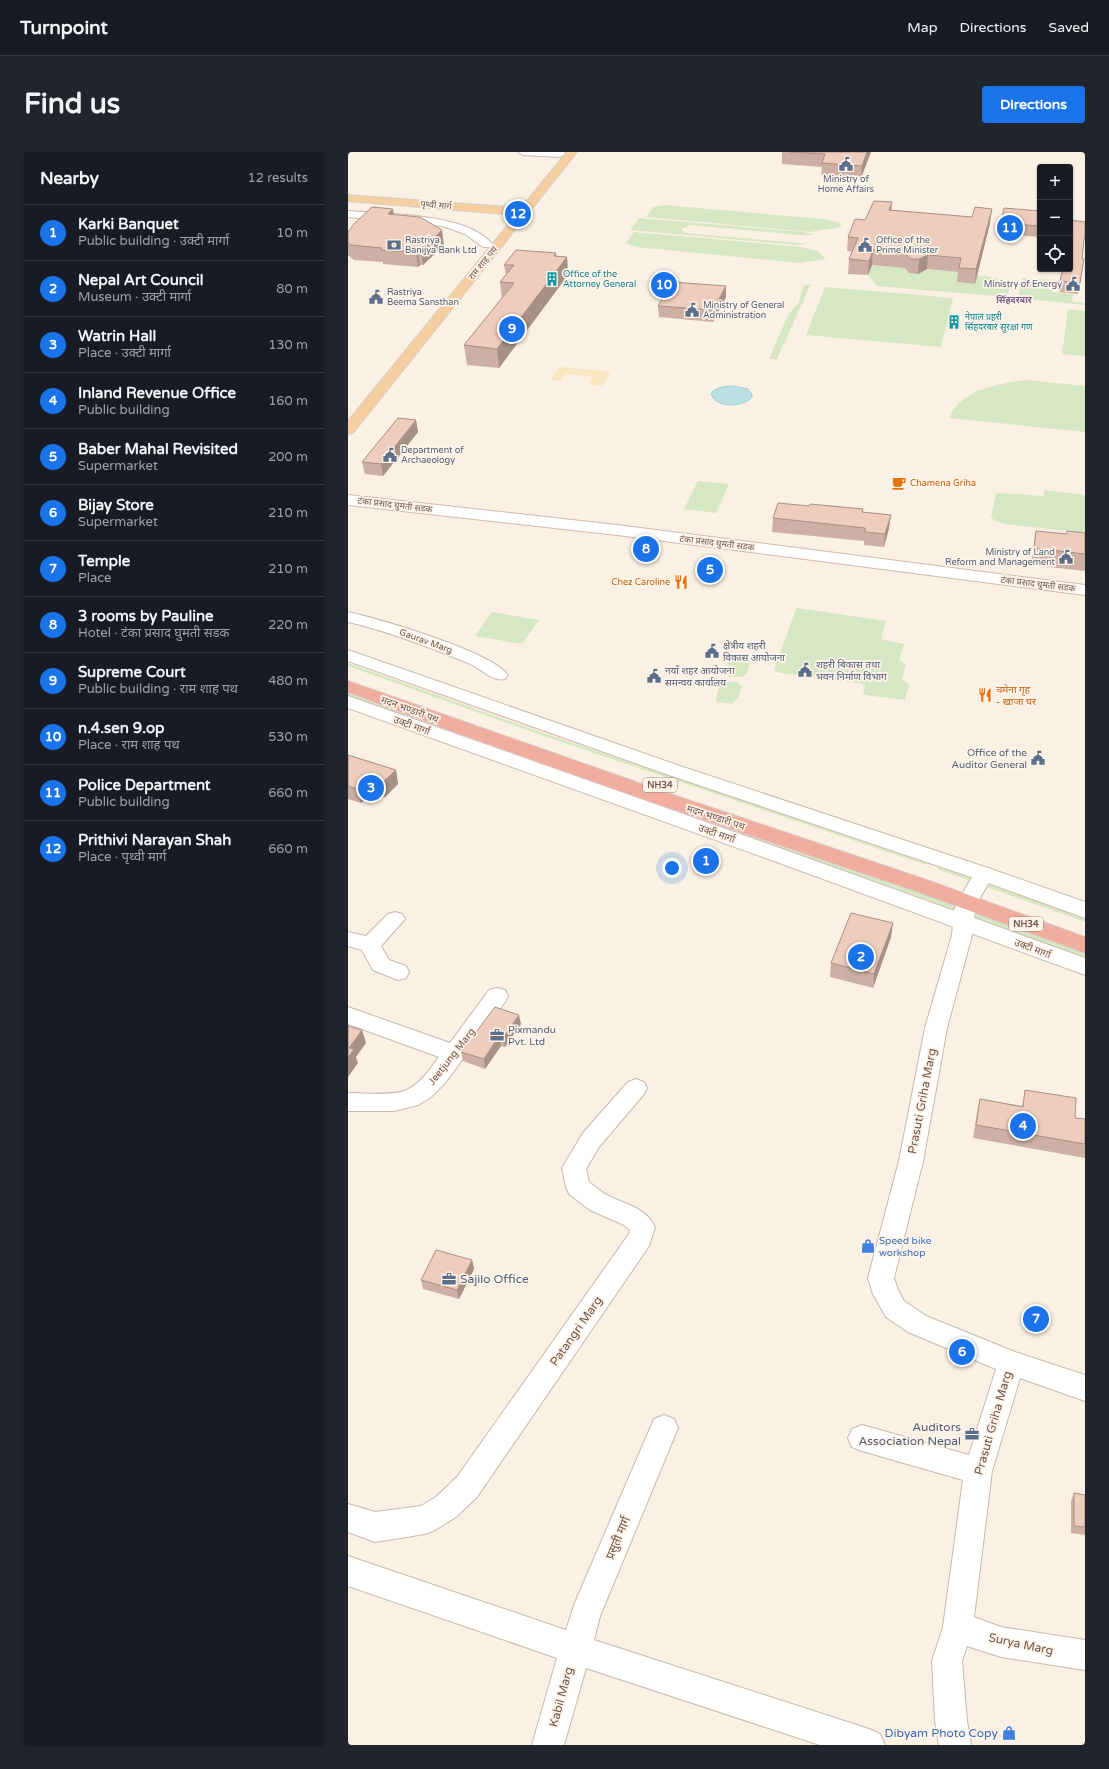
<!DOCTYPE html>
<meta charset="utf-8">
<style>
:root{--surface:#171b24;--page:#20242c;--text:#f1f3f6;--muted:#9ea1a6;--line:#363941;--accent:#1a73e8}
body{margin:0;font-family:"Varela Round","Noto Sans Devanagari",sans-serif;background:var(--page);color:var(--text)}
.controls{position:absolute;right:12px;top:12px;display:grid;overflow:hidden;border-radius:4px;box-shadow:0 1px 3px #0004}
.controls button{width:36px;height:36px;display:grid;place-items:center;padding:0;border:0;border-bottom:1px solid var(--line);background:var(--surface);color:var(--text);font:20px sans-serif}
.you{position:absolute;left:324px;top:716px;width:14px;height:14px;margin:-10px;border:3px solid #fff;border-radius:50%;background:#1a73e8;box-shadow:0 0 0 6px #1a73e833}
.badge{display:grid;place-items:center;width:26px;height:26px;border-radius:50%;background:var(--accent);color:#fff;font-size:13px;font-weight:700}
.pin{position:absolute;translate:-50% -50%;border:2px solid #fff;box-shadow:0 1px 4px #0006}
.list{margin:0;padding:0;list-style:none}
h2{display:flex;justify-content:space-between;align-items:center;height:52px;margin:0;padding:0 16px;font-size:17px}
h2 small{font-size:13px;font-weight:400;color:var(--muted)}
.list li{display:grid;grid-template-columns:26px 1fr auto;gap:12px;align-items:center;box-sizing:border-box;height:56px;padding:0 16px;border-top:1px solid var(--line)}
.list b{display:block;font-size:15px;white-space:nowrap}
.list p{margin:0;font-size:13px;white-space:nowrap;color:var(--muted)}
.list em{font-size:13px;font-style:normal;color:var(--muted)}
.icon{flex:none;width:22px;height:22px;fill:none;stroke:currentColor;stroke-width:2;stroke-linecap:round;stroke-linejoin:round}
.map{position:relative;flex:none;width:737px;height:1593px;overflow:hidden;border-radius:4px}
header{display:flex;align-items:center;gap:24px;box-sizing:border-box;height:56px;padding:0 20px;background:var(--surface);border-bottom:1px solid var(--line)}
header strong{font-size:19px}
nav{display:flex;gap:22px;margin-inline-start:auto;font-size:14px}
.intro{display:flex;align-items:center;justify-content:space-between;box-sizing:border-box;height:96px;padding:0 24px}
h1{margin:0;font-size:28px}
.button{padding:10px 18px;border-radius:4px;background:var(--accent);color:#fff;font-size:14px;font-weight:700}
main{display:flex;gap:24px;padding:0 24px}
aside{flex:1;background:var(--surface);border-radius:4px;box-shadow:0 1px 3px #0004}
.map>svg:first-child{display:block}
.green{fill:#d5e7c3}
.sand{fill:#f8e7c0}
.water{fill:#bae0e3;stroke:#a0d0d4}
.lines{fill:none;stroke-linecap:round;stroke-linejoin:round}
.street-casing{stroke:#cbb7ab;stroke-width:2}
.secondary-casing{stroke:#d0b9ab;stroke-width:2}
.primary-casing{stroke:#d7d0cd;stroke-width:2}
.highway-casing{stroke:#d7d0cd;stroke-width:2}
.street{fill:#fff;fill-rule:evenodd}
.secondary{fill:#fff;fill-rule:evenodd}
.primary{fill:#f6cfa0;fill-rule:evenodd}
.highway{fill:#f1ad9e;fill-rule:evenodd}
.wall{fill:#cdb0a3}
.shaded-wall{fill:#a79084}
.building{fill:#eecdbd;stroke:#a79084}
.labels{text-anchor:middle;stroke-width:3.5;stroke-linejoin:round;paint-order:stroke}
.far-service-label{font-size:9px;fill:#4e5e75;stroke:#fef4ea;text-anchor:start}
.far-street-label{font-size:9px;fill:#71564b;stroke:#fef4ea}
.far-culture-label{font-size:9px;fill:#0d838f;stroke:#fef4ea;text-anchor:start}
.far-neighbourhood-label{font-size:9px;font-weight:bold;fill:#7c638e;stroke:#fef4ea}
.far-food-label{font-size:9px;fill:#c56008;stroke:#fef4ea;text-anchor:start}
.shield{fill:#fef4ea;stroke:#9b857b;stroke-width:1}
.shield-label{font-size:9px;font-weight:bold;fill:#71564b}
.service-label{font-size:10px;fill:#4e5e75;stroke:#fef4ea;text-anchor:start}
.food-label{font-size:10px;fill:#c56008;stroke:#fef4ea;text-anchor:start}
.street-label{font-size:10px;fill:#71564b;stroke:#fef4ea}
.shop-label{font-size:10px;fill:#366cbe;stroke:#fef4ea;text-anchor:start}
.near-street-label{font-size:12px;fill:#71564b;stroke:#fef4ea}
.near-service-label{font-size:12px;fill:#4e5e75;stroke:#fef4ea;text-anchor:start}
.near-shop-label{font-size:12px;fill:#366cbe;stroke:#fef4ea;text-anchor:end}
</style>
<header>
<strong>Turnpoint</strong>
<nav><a>Map</a><a>Directions</a><a>Saved</a></nav>
</header>
<div class="intro"><h1>Find us</h1><a class="button">Directions</a></div>
<main>
<aside>
<h2>Nearby<small>12 results</small></h2>
<ul class="list">
<li><span class="badge">1</span><div><b>Karki Banquet</b><p>Public building · उक्टी मार्गा</p></div><em>10 m</em></li>
<li><span class="badge">2</span><div><b>Nepal Art Council</b><p>Museum · उक्टी मार्गा</p></div><em>80 m</em></li>
<li><span class="badge">3</span><div><b>Watrin Hall</b><p>Place · उक्टी मार्गा</p></div><em>130 m</em></li>
<li><span class="badge">4</span><div><b>Inland Revenue Office</b><p>Public building</p></div><em>160 m</em></li>
<li><span class="badge">5</span><div><b>Baber Mahal Revisited</b><p>Supermarket</p></div><em>200 m</em></li>
<li><span class="badge">6</span><div><b>Bijay Store</b><p>Supermarket</p></div><em>210 m</em></li>
<li><span class="badge">7</span><div><b>Temple</b><p>Place</p></div><em>210 m</em></li>
<li><span class="badge">8</span><div><b>3 rooms by Pauline</b><p>Hotel · टंका प्रसाद घुमती सडक</p></div><em>220 m</em></li>
<li><span class="badge">9</span><div><b>Supreme Court</b><p>Public building · राम शाह पथ</p></div><em>480 m</em></li>
<li><span class="badge">10</span><div><b>n.4.sen 9.op</b><p>Place · राम शाह पथ</p></div><em>530 m</em></li>
<li><span class="badge">11</span><div><b>Police Department</b><p>Public building</p></div><em>660 m</em></li>
<li><span class="badge">12</span><div><b>Prithivi Narayan Shah</b><p>Place · पृथ्वी मार्ग</p></div><em>660 m</em></li>
</ul>
</aside>
<div class="map">
<svg width="737" height="1593" viewBox="0 0 737 1593">
<rect width="100%" height="100%" fill="#fbf0e4"/>
<!-- green -->
<g class="green">
<path d="M316 53 475 67 490 70 494 75 462 80 298 65 305 55Z"/>
<path d="M291 66 455 80 466 83H452L343 73 333 77 338 81 461 92 449 93 282 78Z"/>
<path d="M286 80 454 95 469 99 478 107 452 111 288 95 278 91Z"/>
<path d="M524 113 564 116 561 121H573L571 117 612 120 609 130 626 132 629 123 663 129 659 145 529 134 520 123Z"/>
<path d="M674 126 707 128 705 140 725 142 724 150 737 151V153L670 146Z"/>
<path d="M463 132 429 207H421L440 163 451 150 455 134Z"/>
<path d="M477 135 605 146 593 195 458 183Z"/>
<path d="M720 157 737 159V204L714 202Z"/>
<path d="M678 228 737 234V280L601 266C614 236 650 232 678 228Z"/>
<path d="M350 329 381 332 368 361 336 357Z"/>
<path d="M696 338 737 343V381L657 372 647 369 643 365 648 341 696 344Z"/>
<path d="M450 456 538 469 533 487 556 492 551 508 558 512 554 528 561 532 557 548 517 543 515 542 517 533 515 532 428 520 426 518 448 457Z"/>
<path d="M144 460 191 468 174 492 127 484Z"/>
<path d="M385 506 397 507 402 511 399 521 394 525H382L377 521 380 511Z"/>
<path d="M0 511 195 581 580 710 578 713 193 583 0 514Z"/>
<path d="M377 529 389 530 394 534 390 546 384 552 369 550 368 547 371 535Z"/>
<path d="M0 539 564 737 737 800V806L572 745 273 643 0 544Z"/>
<path d="M591 714 737 767V770L589 717Z"/>
</g>
<!-- sand -->
<path class="sand" d="M212 215 263 220 254 234 240 232 245 225 218 222 213 229 202 228Z"/>
<!-- water -->
<path class="water" d="M385 234 400 237 404 242V245C396 255 368 257 363 242L365 239 373 235Z"/>
<g class="lines">
<defs>
<g id="street">
<path d="M170 0H216L217 2 212 5 175 3Z"/>
<path d="M0 59C38 62 121 61 145 93L143 95H135L117 82 94 74 0 65Z"/>
<path d="M0 460C31 467 143 499 160 523L157 527C144 530 134 517 122 512 109 506 95 501 82 496 55 486 28 476 0 470Z"/>
<path d="M636 715 643 717 646 722 633 744 627 758 624 783 599 876 575 1009 546 1126 550 1138 556 1149 578 1164 667 1200 737 1223V1249L672 1226 644 1319 626 1465 653 1475 737 1488V1518L653 1505 619 1494 614 1509 619 1569 623 1593H591L587 1569 584 1509 595 1475 615 1328 514 1299 504 1295 500 1286 504 1277 514 1273 621 1303 648 1217 560 1180 538 1165 525 1142 520 1126 551 1009 577 876 604 783 606 758 613 744 629 717Z"/>
<path d="M47 760 54 762 57 767 33 794 41 808 58 814 61 820 58 826 50 828 25 818 14 798 0 794V780L18 784 40 762Z"/>
<path d="M149 836 157 838 160 844 157 850 97 931 83 945 70 953 46 959H0V941C16 941 41 944 56 939 71 934 82 917 91 905L0 872V855L102 891 141 838Z"/>
<path d="M288 927 296 930 299 936 296 942 251 995 238 1017 241 1030C248 1035 254 1041 261 1044 279 1053 298 1056 307 1075L301 1094 129 1345 108 1365 87 1378 77 1382 27 1390 0 1380V1352L27 1360 73 1354 88 1345 109 1325 281 1082 282 1078 276 1073 242 1058 221 1042 218 1035 214 1016 235 981 280 930Z"/>
<path d="M316 1263 326 1267 330 1276 252 1464 246 1488 521 1577 532 1582 537 1593H472L238 1516 216 1593H184L209 1506 0 1434V1404L218 1478 226 1453 306 1267Z"/>
</g>
<g id="secondary">
<path d="M0 343 269 373 737 433V443L269 383 0 353Z"/>
<path d="M0 498 332 614 643 717 737 750V766L629 727 318 622 0 509Z"/>
<path d="M0 544 440 699 737 806V823L426 709 0 556Z"/>
</g>
<path id="primary" d="M219 0H229L5 281 0 282V269L168 63 0 49V43L173 56Z"/>
<path id="highway" d="M0 529 311 638 579 728 737 785V801L565 738 297 648 106 580 0 540Z"/>
</defs>
<!-- street casing -->
<use href="#street" class="street-casing"/>
<!-- secondary casing -->
<use href="#secondary" class="secondary-casing"/>
<!-- primary casing -->
<use href="#primary" class="primary-casing"/>
<!-- highway casing -->
<use href="#highway" class="highway-casing"/>
<!-- street -->
<use href="#street" class="street"/>
<!-- secondary -->
<use href="#secondary" class="secondary"/>
<!-- primary -->
<use href="#primary" class="primary"/>
<!-- highway -->
<use href="#highway" class="highway"/>
</g>
<!-- wall -->
<g class="wall">
<path d="M434 0H523L513 26 473 23 474 15 434 12Z"/>
<path d="M543 58 642 71 627 132 609 130 610 120 579 117 570 122 561 121 557 116 524 113 520 123 500 122 501 107 504 100 499 99 500 85 517 68Z"/>
<path d="M692 59V85L651 82 653 71Z"/>
<path d="M46 63 96 93 75 113H72L70 115 35 112V110L6 108 0 103V80Z"/>
<path d="M208 101V104L219 105 220 123 151 216 119 213 116 193 154 147 152 130 158 123 156 113Z"/>
<path d="M734 107H736L730 142 711 140 712 129Z"/>
<path d="M378 145 365 170 311 165 310 154Z"/>
<path d="M68 268 70 280 35 324 17 322 14 310Z"/>
<path d="M461 354 515 357V360L541 376 536 395 516 393V389L424 380 425 366Z"/>
<path d="M688 379 719 382 737 381V419L683 413Z"/>
<path d="M0 603 48 618 50 632 37 645 23 641 13 651 0 647Z"/>
<path d="M543 785 525 836 482 825 483 811Z"/>
<path d="M173 872 157 895 153 894 137 917 115 909 113 900Z"/>
<path d="M677 938 727 966 737 967V1006L625 986 629 961 632 947 674 954Z"/>
<path d="M124 1108 126 1117 111 1147 75 1137 73 1128Z"/>
<path d="M726 1341 737 1343V1383L723 1381V1349Z"/>
</g>
<!-- shaded-wall -->
<g class="shaded-wall">
<path d="M519 0H523L513 26 514 14Z"/>
<path d="M544 50 543 64 541 58Z"/>
<path d="M45 57 47 71 40 62Z"/>
<path d="M644 57 642 71 627 132 628 117Z"/>
<path d="M94 78 96 93 75 113 73 99Z"/>
<path d="M525 98 524 113 520 123 521 109Z"/>
<path d="M70 99 72 113 70 115 68 100Z"/>
<path d="M208 101 209 117 219 105 220 123 151 216 149 197Z"/>
<path d="M580 103 579 117 570 122 571 107Z"/>
<path d="M378 134V145L365 170V158Z"/>
<path d="M68 268 70 280 35 324 33 312Z"/>
<path d="M543 363 541 376 536 395 537 382Z"/>
<path d="M48 618 50 632 37 645 34 631Z"/>
<path d="M20 627 23 641 13 651 9 637Z"/>
<path d="M545 771 543 785 525 836 526 822Z"/>
<path d="M171 863 173 872 157 895 155 886Z"/>
<path d="M14 878 18 891 8 905 10 911 0 925V906L1 896Z"/>
<path d="M151 884 153 894 137 917 136 907Z"/>
<path d="M124 1108 126 1117 111 1147 109 1138Z"/>
</g>
<!-- building -->
<g class="building">
<path d="M442 0H519L514 14 474 11 477 2Z"/>
<path d="M526 49 544 50 541 58 624 65 627 55 644 57 628 117 611 116 613 106 580 103 571 107H562L558 101 525 98 521 109 501 107 510 86 500 85 507 67 517 68Z"/>
<path d="M24 55 45 57 40 62 72 65 94 78 73 99H70L68 100 33 98 34 96 3 93 0 91V80L6 72Z"/>
<path d="M656 56 692 59V74L653 71Z"/>
<path d="M722 68 737 70V80L734 107H736L732 131 712 129 715 117H722Z"/>
<path d="M168 98 208 101 206 104 219 105 149 197 116 193 166 131 152 130 166 113H156Z"/>
<path d="M324 130 378 134 365 158 310 154Z"/>
<path d="M50 266 68 268 33 312 14 310Z"/>
<path d="M430 351 461 354 462 352 515 357 514 360 543 363 537 382 517 380V376L425 366Z"/>
<path d="M688 379 719 382V379L737 381V402L686 396Z"/>
<path d="M0 603 48 618 34 631 20 627 9 637 0 634Z"/>
<path d="M503 761 545 771 526 822 483 811Z"/>
<path d="M147 855 171 863 155 886 151 884 136 907 113 900Z"/>
<path d="M0 874 14 878 1 896 6 897 0 906Z"/>
<path d="M677 938 728 946 727 966 737 967V992L628 973 632 947 675 955Z"/>
<path d="M88 1098 124 1108 109 1138 73 1128Z"/>
<path d="M726 1341 737 1343V1375L726 1374Z"/>
</g>
<!-- icons -->
<defs>
<symbol id="civic-bare" viewBox="-9 -9 18 18"><path d="M-.6-6.5H3V-4.5H.6V-3L4-1V1h2V6H-6V1h2V-1L-.6-3ZM-1.2 2.5V6h2.4V2.5Z" fill="#5c6f8a" stroke="#fef4ea" stroke-width="2.5" paint-order="stroke"/></symbol>
<symbol id="bank-bare" viewBox="-9 -9 18 18"><path d="M-6-4H6V4H-6ZM0-2.3a2.3 2.3 0 1 0 0 4.6a2.3 2.3 0 1 0 0-4.6Z" fill="#5c6f8a" stroke="#fef4ea" stroke-width="2.5" paint-order="stroke"/></symbol>
<symbol id="building-bare" viewBox="-9 -9 18 18"><path d="M-4-6H4V6H1V3H-1V6H-4ZM-2.5-4.3h1.7v1.8h-1.7ZM.8-4.3h1.7v1.8H.8ZM-2.5-1h1.7V.8h-1.7ZM.8-1h1.7V.8H.8Z" fill="#0f9aa8" stroke="#fef4ea" stroke-width="2.5" paint-order="stroke"/></symbol>
<symbol id="cafe-bare" viewBox="-9 -9 18 18"><path d="M-5.5-4.5H6V0H3Q3 3.5 0 3.5H-2.5Q-5.5 3.5-5.5 0ZM3-3.2v2h1.7v-2ZM-6 4.5H4V6H-6Z" fill="#e8710a" stroke="#fef4ea" stroke-width="2.5" paint-order="stroke"/></symbol>
<symbol id="restaurant-bare" viewBox="-9 -9 18 18"><path d="M-5-6h1v4h1v-4h1v4h1v-4h1v5L-1.5 .5V6h-2V.5L-5-1ZM5-6V6H3V1.5H1.5Q1.5-4 5-6Z" fill="#e8710a" stroke="#fef4ea" stroke-width="2.5" paint-order="stroke"/></symbol>
<symbol id="office-bare" viewBox="-9 -9 18 18"><path d="M-6-3h4V-5.5h4V-3h4V5H-6ZM-1-4.5V-3h2v-1.5ZM-6 0V1H6V0Z" fill="#5c6f8a" stroke="#fef4ea" stroke-width="2.5" paint-order="stroke"/></symbol>
<symbol id="shop-bare" viewBox="-9 -9 18 18"><path d="M-5-2.5h2.3a2.7 3.5 0 0 1 5.4 0H5L5.5 6h-11ZM-1.5-2.5h3a1.5 2.3 0 0 0-3 0Z" fill="#3f7fe0" stroke="#fef4ea" stroke-width="2.5" paint-order="stroke"/></symbol>
</defs>
<g fill-rule="evenodd">
<use href="#civic-bare" x="488" y="2" width="20" height="20"/>
<use href="#bank-bare" x="36" y="83" width="20" height="20"/>
<use href="#civic-bare" x="507" y="83" width="20" height="20"/>
<use href="#building-bare" x="194" y="117" width="20" height="20"/>
<use href="#civic-bare" x="715" y="122" width="20" height="20"/>
<use href="#civic-bare" x="18" y="135" width="20" height="20"/>
<use href="#civic-bare" x="334" y="148" width="20" height="20"/>
<use href="#building-bare" x="596" y="160" width="20" height="20"/>
<use href="#civic-bare" x="32" y="293" width="20" height="20"/>
<use href="#cafe-bare" x="541" y="321" width="20" height="20"/>
<use href="#civic-bare" x="708" y="395" width="20" height="20"/>
<use href="#restaurant-bare" x="323" y="420" width="20" height="20"/>
<use href="#civic-bare" x="354" y="489" width="20" height="20"/>
<use href="#civic-bare" x="447" y="508" width="20" height="20"/>
<use href="#civic-bare" x="296" y="514" width="20" height="20"/>
<use href="#restaurant-bare" x="627" y="533" width="20" height="20"/>
<use href="#civic-bare" x="680" y="596" width="20" height="20"/>
<use href="#office-bare" x="139" y="873" width="20" height="20"/>
<use href="#shop-bare" x="510" y="1084" width="20" height="20"/>
<use href="#office-bare" x="91" y="1117" width="20" height="20"/>
<use href="#office-bare" x="614" y="1272" width="20" height="20"/>
<use href="#shop-bare" x="651" y="1571" width="20" height="20"/>
</g>
<g class="labels">
<!-- far-service labels -->
<g class="far-service-label">
<text x="498" y="30" text-anchor="middle">Ministry of<tspan x="498" dy="10">Home Affairs</tspan></text>
<text x="57" y="91">Rastriya<tspan x="57" dy="10">Banijya Bank Ltd</tspan></text>
<text x="528" y="91">Office of the<tspan x="528" dy="10">Prime Minister</tspan></text>
<text x="714" y="135" text-anchor="end">Ministry of Energy</text>
<text x="39" y="143">Rastriya<tspan x="39" dy="10">Beema Sansthan</tspan></text>
<text x="355" y="156">Ministry of General<tspan x="355" dy="10">Administration</tspan></text>
<text x="53" y="301">Department of<tspan x="53" dy="10">Archaeology</tspan></text>
<text x="707" y="403" text-anchor="end">Ministry of Land<tspan x="707" dy="10">Reform and Management</tspan></text>
</g>
<!-- far-street labels -->
<g class="far-street-label">
<text transform="translate(88 53) rotate(5)" y="3">पृथ्वी मार्ग</text>
<text transform="translate(135 111) rotate(-51)" y="3">राम शाह पथ</text>
<text transform="translate(47 353) rotate(7)" y="3">टंका प्रसाद घुमती सडक</text>
<text transform="translate(369 391) rotate(7)" y="3">टंका प्रसाद घुमती सडक</text>
<text transform="translate(690 432) rotate(7)" y="3">टंका प्रसाद घुमती सडक</text>
<text transform="translate(78 489) rotate(20)" y="3">Gaurav Marg</text>
</g>
<!-- far-culture labels -->
<g class="far-culture-label">
<text x="215" y="125">Office of the<tspan x="215" dy="10">Attorney General</tspan></text>
<text x="617" y="168">नेपाल प्रहरी<tspan x="617" dy="10">सिंहदरबार सुरक्षा गण</tspan></text>
</g>
<!-- far-neighbourhood labels -->
<g class="far-neighbourhood-label">
<text x="666" y="151">सिंहदरबार</text>
</g>
<!-- far-food labels -->
<g class="far-food-label">
<text x="562" y="334">Chamena Griha</text>
<text x="322" y="433" text-anchor="end">Chez Caroline</text>
</g>
<!-- shield labels -->
<g class="shield">
<rect x="295" y="626" width="34" height="14" rx="3"/>
<rect x="661" y="765" width="34" height="14" rx="3"/>
</g>
<g class="shield-label">
<text x="312" y="636">NH34</text>
<text x="678" y="775">NH34</text>
</g>
<!-- service labels -->
<g class="service-label">
<text x="375" y="497">क्षेत्रीय शहरी<tspan x="375" dy="12">विकास आयोजना</tspan></text>
<text x="468" y="516">शहरी बिकास तथा<tspan x="468" dy="12">भवन निर्माण विभाग</tspan></text>
<text x="317" y="522">नयाँ शहर आयोजना<tspan x="317" dy="12">समन्वय कार्यालय</tspan></text>
<text x="679" y="604" text-anchor="end">Office of the<tspan x="679" dy="12">Auditor General</tspan></text>
<text x="160" y="881">Pixmandu<tspan x="160" dy="12">Pvt. Ltd</tspan></text>
</g>
<!-- food labels -->
<g class="food-label">
<text x="648" y="541">चमेना गृह<tspan x="648" dy="12">- खाजा घर</tspan></text>
</g>
<!-- street labels -->
<g class="street-label">
<text transform="translate(62 557) rotate(20)" y="4">मदन भण्डारी पथ</text>
<text transform="translate(64 573) rotate(20)" y="4">उक्टी मार्गा</text>
<text transform="translate(368 665) rotate(18)" y="4">मदन भण्डारी पथ</text>
<text transform="translate(369 681) rotate(19)" y="4">उक्टी मार्गा</text>
<text transform="translate(685 796) rotate(21)" y="4">उक्टी मार्गा</text>
<text transform="translate(103 904) rotate(-52)" y="4">Jeetjung Marg</text>
</g>
<!-- shop labels -->
<g class="shop-label">
<text x="531" y="1092">Speed bike<tspan x="531" dy="12">workshop</tspan></text>
</g>
<!-- near-street labels -->
<g class="near-street-label">
<text transform="translate(574 949) rotate(-79)" y="4">Prasuti Griha Marg</text>
<text transform="translate(228 1179) rotate(-55)" y="4">Patangri Marg</text>
<text transform="translate(645 1271) rotate(-74)" y="4">Prasuti Griha Marg</text>
<text transform="translate(270 1386) rotate(-67)" y="4">प्रसुती मार्ग</text>
<text transform="translate(673 1492) rotate(12)" y="4">Surya Marg</text>
<text transform="translate(213 1545) rotate(-75)" y="4">Kabil Marg</text>
</g>
<!-- near-service labels -->
<g class="near-service-label">
<text x="112" y="1131">Sajilo Office</text>
<text x="613" y="1279" text-anchor="end">Auditors<tspan x="613" dy="14">Association Nepal</tspan></text>
</g>
<!-- near-shop labels -->
<g class="near-shop-label">
<text x="650" y="1585">Dibyam Photo Copy</text>
</g>
</g>
</svg>
<div class="controls">
<button>+</button>
<button>−</button>
<button><svg class="icon" aria-label="locate" viewBox="0 0 24 24"><circle cx="12" cy="12" r="6"/><path d="M12 2v4M12 18v4M2 12h4M18 12h4"/></svg></button>
</div>
<div class="you"></div>
<div class="pin badge" style="left:358px;top:709px">1</div>
<div class="pin badge" style="left:513px;top:805px">2</div>
<div class="pin badge" style="left:23px;top:636px">3</div>
<div class="pin badge" style="left:675px;top:974px">4</div>
<div class="pin badge" style="left:362px;top:418px">5</div>
<div class="pin badge" style="left:614px;top:1200px">6</div>
<div class="pin badge" style="left:688px;top:1167px">7</div>
<div class="pin badge" style="left:298px;top:397px">8</div>
<div class="pin badge" style="left:164px;top:177px">9</div>
<div class="pin badge" style="left:316px;top:133px">10</div>
<div class="pin badge" style="left:662px;top:76px">11</div>
<div class="pin badge" style="left:170px;top:62px">12</div>
</div>
</main>
